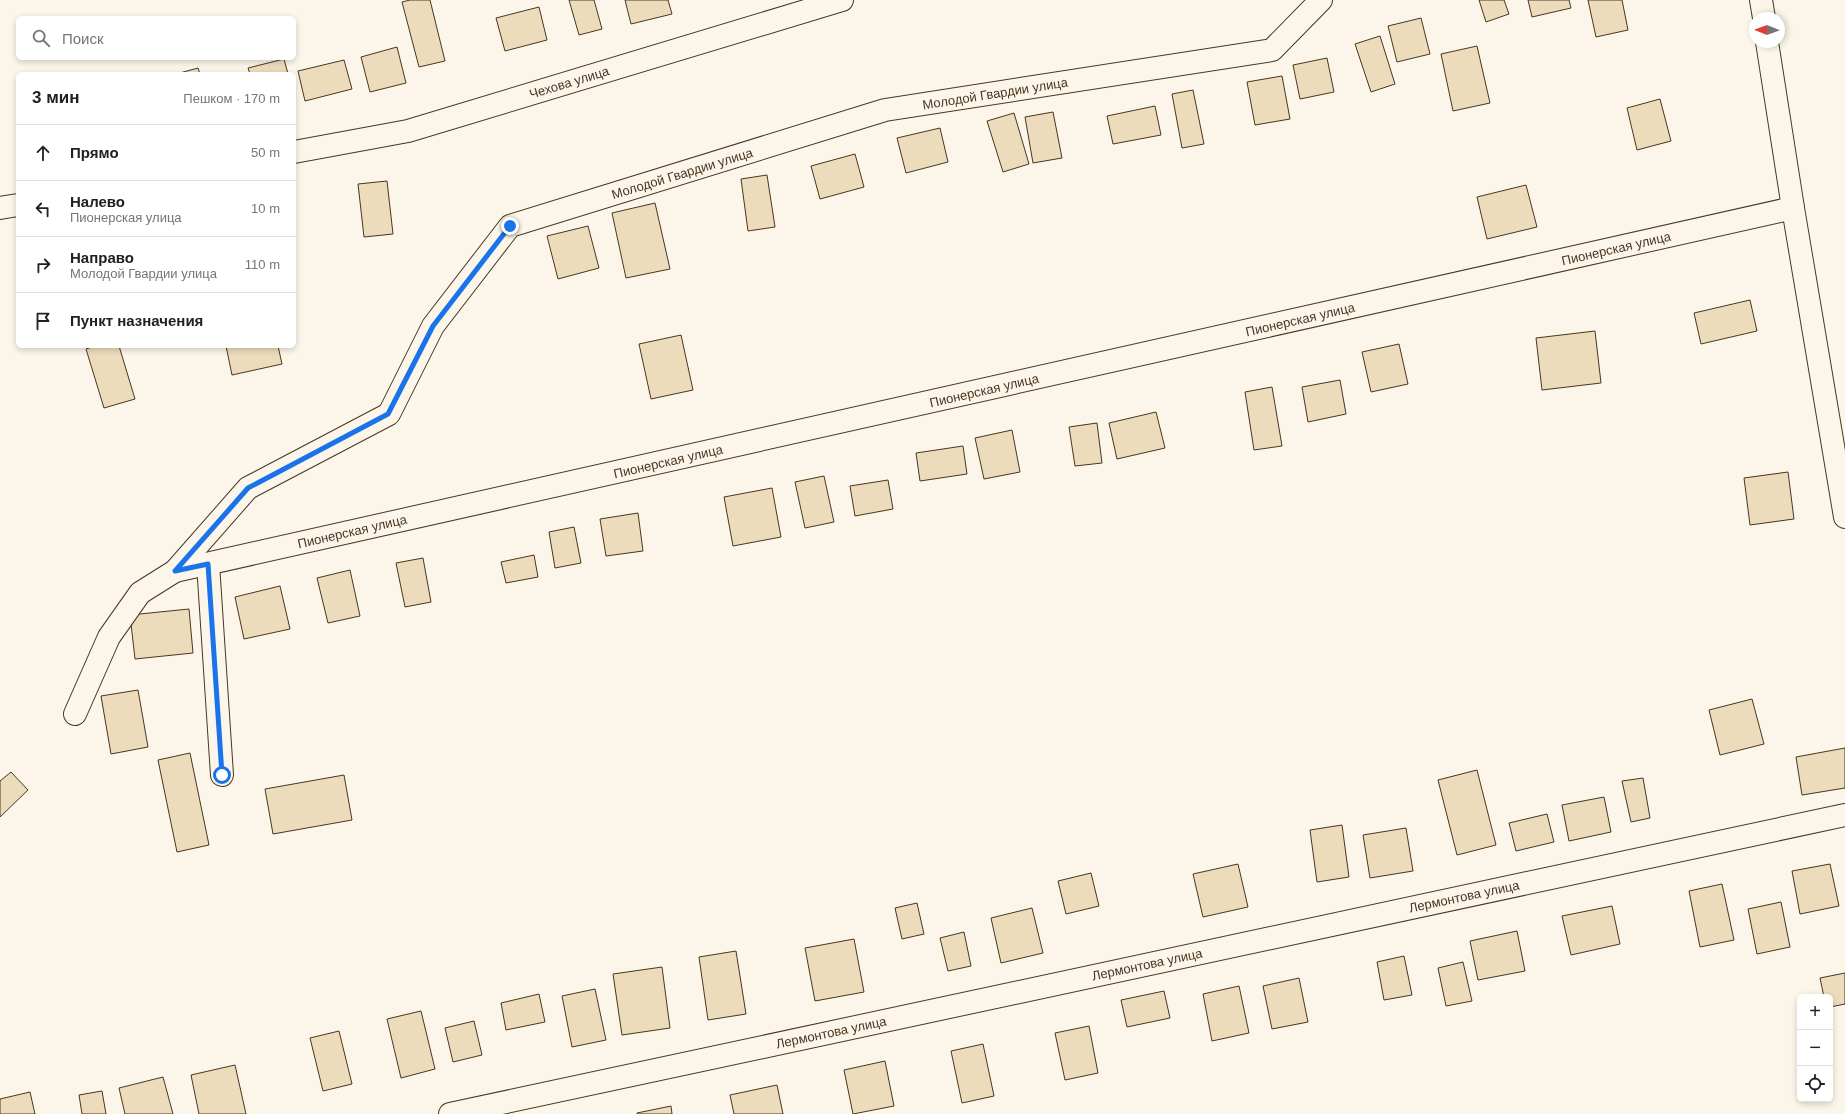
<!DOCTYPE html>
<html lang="ru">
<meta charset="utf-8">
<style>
:root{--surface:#fff;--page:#f6f6f6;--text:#202124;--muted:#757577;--line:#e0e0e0}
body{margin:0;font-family:Arial,sans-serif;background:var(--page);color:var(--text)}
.controls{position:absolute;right:12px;bottom:12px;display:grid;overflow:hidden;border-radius:6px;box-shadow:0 2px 6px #0003}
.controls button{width:36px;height:36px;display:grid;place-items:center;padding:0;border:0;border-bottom:1px solid var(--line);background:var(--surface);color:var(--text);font:20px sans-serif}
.compass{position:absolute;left:1749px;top:12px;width:36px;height:36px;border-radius:50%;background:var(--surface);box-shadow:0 2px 6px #0003;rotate:271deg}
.stop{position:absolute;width:12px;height:12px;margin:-9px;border:3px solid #1a73e8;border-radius:50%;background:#fff}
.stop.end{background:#1a73e8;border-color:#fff;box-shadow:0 1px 4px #0008}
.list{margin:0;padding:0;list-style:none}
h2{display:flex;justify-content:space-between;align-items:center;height:52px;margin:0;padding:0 16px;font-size:17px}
h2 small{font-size:13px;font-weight:400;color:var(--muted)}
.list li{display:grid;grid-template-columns:26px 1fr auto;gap:12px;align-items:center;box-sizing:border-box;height:56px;padding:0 16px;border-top:1px solid var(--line)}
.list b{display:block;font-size:15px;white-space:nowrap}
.list p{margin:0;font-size:13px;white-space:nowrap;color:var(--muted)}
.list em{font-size:13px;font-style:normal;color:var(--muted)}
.icon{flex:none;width:22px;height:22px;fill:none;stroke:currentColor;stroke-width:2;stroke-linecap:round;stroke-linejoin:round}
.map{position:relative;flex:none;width:1845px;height:1114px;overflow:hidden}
.search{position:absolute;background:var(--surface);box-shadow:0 2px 6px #0003;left:16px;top:16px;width:280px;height:44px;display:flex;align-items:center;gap:10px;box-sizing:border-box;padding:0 14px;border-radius:6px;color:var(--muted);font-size:15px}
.panel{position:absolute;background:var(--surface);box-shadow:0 2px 6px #0003;left:16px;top:72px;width:280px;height:276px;border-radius:6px}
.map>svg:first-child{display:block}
.building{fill:#ecdcbc;stroke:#4a3520}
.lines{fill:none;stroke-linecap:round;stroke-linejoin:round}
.minor-casing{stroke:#4a3520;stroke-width:24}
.minor{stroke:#fbf6e9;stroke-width:22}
.route{stroke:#1a73e8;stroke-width:5}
.labels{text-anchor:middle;stroke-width:3;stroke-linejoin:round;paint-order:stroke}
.street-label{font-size:13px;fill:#4a3520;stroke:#fbf6e9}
</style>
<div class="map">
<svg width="1845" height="1114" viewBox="0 0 1845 1114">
<rect width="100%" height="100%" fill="#fbf6e9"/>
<!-- building -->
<g class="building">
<path d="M410 0H430L445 61 419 67 402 2Z"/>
<path d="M569 0H594L602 29 579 35Z"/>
<path d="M625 0H668L672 14 631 24Z"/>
<path d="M1479 0H1504L1509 14 1486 22Z"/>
<path d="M1528 0H1569L1571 8 1532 17Z"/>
<path d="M1588 0H1622L1628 30 1596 37Z"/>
<path d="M539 7 547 40 505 51 496 18Z"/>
<path d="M1421 18 1430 54 1397 62 1388 26Z"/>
<path d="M1380 36 1395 84 1371 92 1355 44Z"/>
<path d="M1477 46 1490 103 1453 111 1441 54Z"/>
<path d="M397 47 406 83 370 92 361 57Z"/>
<path d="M1327 58 1334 92 1300 99 1293 65Z"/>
<path d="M284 59 288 74H250L248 68Z"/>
<path d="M344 60 352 89 305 101 298 71Z"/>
<path d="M198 68 200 74H176Z"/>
<path d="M1282 76 1290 119 1255 125 1247 82Z"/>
<path d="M1193 90 1204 144 1182 148 1172 94Z"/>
<path d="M1660 99 1671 141 1637 150 1627 108Z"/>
<path d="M1155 106 1161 135 1113 144 1107 116Z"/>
<path d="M1053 112 1062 158 1033 163 1025 117Z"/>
<path d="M1014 113 1029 164 1003 172 987 121Z"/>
<path d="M940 128 948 162 906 173 897 138Z"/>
<path d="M855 154 864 187 820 199 811 166Z"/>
<path d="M767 175 775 227 748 231 741 179Z"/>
<path d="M387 181 393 234 364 237 358 184Z"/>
<path d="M1526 185 1537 227 1487 239 1477 197Z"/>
<path d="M655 203 670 269 626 278 612 213Z"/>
<path d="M588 226 599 268 558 279 547 236Z"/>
<path d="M1750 300 1757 331 1701 344 1694 313Z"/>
<path d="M1595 331 1601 383 1542 390 1536 338Z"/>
<path d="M681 335 693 390 651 399 639 344Z"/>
<path d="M1399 344 1408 384 1371 392 1362 352Z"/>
<path d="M95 346H119L135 399 104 408 86 349Z"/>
<path d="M226 346H278L282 364 232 375Z"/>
<path d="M1340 380 1346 414 1308 422 1302 387Z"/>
<path d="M1272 387 1282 446 1254 450 1245 392Z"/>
<path d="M1156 412 1165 448 1117 459 1109 423Z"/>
<path d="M1097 423 1102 463 1075 466 1069 427Z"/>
<path d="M1012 430 1020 472 984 479 975 438Z"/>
<path d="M963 446 967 474 920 481 916 453Z"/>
<path d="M1788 472 1794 519 1750 525 1744 478Z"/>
<path d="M824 476 834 522 805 528 795 482Z"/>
<path d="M888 480 893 509 855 516 850 486Z"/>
<path d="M772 488 781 537 733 546 724 497Z"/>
<path d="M638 513 643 551 606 556 600 519Z"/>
<path d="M574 527 581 563 555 568 549 532Z"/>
<path d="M534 555 538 577 506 583 501 562Z"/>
<path d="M423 558 431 602 405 607 396 563Z"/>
<path d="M350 570 360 616 328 623 317 578Z"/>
<path d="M280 586 290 629 244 639 235 597Z"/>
<path d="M189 609 193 653 135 659 130 615Z"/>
<path d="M138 690 148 747 111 754 101 696Z"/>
<path d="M1752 699 1764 744 1720 755 1709 710Z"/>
<path d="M1845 748V788L1802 795 1796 757Z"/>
<path d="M190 753 209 845 177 852 158 760Z"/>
<path d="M1477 770 1496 845 1457 855 1438 780Z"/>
<path d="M11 772 28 790 0 817V781Z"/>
<path d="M344 775 352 820 273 834 265 789Z"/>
<path d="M1643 778 1650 818 1631 822 1622 781Z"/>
<path d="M1604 797 1611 832 1569 841 1562 805Z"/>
<path d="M1547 814 1554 842 1516 851 1509 823Z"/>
<path d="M1342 825 1349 877 1317 882 1310 830Z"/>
<path d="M1406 828 1413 871 1370 878 1363 835Z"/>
<path d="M1238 864 1248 907 1203 917 1193 874Z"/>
<path d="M1830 864 1839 906 1800 914 1792 871Z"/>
<path d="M1091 873 1099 906 1066 914 1058 881Z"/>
<path d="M1722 884 1734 940 1700 947 1689 891Z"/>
<path d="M1781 902 1790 947 1757 954 1748 909Z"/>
<path d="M917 903 924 934 902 939 895 908Z"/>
<path d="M1612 906 1620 944 1571 955 1562 916Z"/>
<path d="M1032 908 1043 953 1001 963 991 918Z"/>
<path d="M1517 931 1525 971 1478 980 1470 941Z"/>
<path d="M964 932 971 966 948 971 940 938Z"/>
<path d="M854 939 864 992 815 1001 805 948Z"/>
<path d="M736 951 746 1014 708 1020 699 957Z"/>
<path d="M1404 956 1412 995 1384 1000 1377 962Z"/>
<path d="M1463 962 1472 1001 1446 1006 1438 968Z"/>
<path d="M662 967 670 1028 622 1035 613 974Z"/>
<path d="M1845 973V1004L1830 1007V997H1824L1820 978Z"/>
<path d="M1299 978 1308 1022 1272 1029 1263 986Z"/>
<path d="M1239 986 1249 1033 1212 1041 1203 994Z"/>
<path d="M595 989 606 1040 572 1047 562 996Z"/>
<path d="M1164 991 1170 1018 1127 1027 1121 1000Z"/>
<path d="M539 994 545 1022 506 1030 501 1003Z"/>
<path d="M421 1011 435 1069 401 1078 387 1019Z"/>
<path d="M474 1021 482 1055 453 1062 445 1028Z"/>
<path d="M1089 1026 1098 1073 1065 1080 1055 1033Z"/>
<path d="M339 1031 352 1084 323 1091 310 1038Z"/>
<path d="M983 1044 994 1096 962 1103 951 1051Z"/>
<path d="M885 1061 894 1106 853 1114 844 1070Z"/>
<path d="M235 1065 246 1114H199L191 1075Z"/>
<path d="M163 1077 173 1114H125L119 1088Z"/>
<path d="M777 1085 783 1114H734L730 1095Z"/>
<path d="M102 1091 106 1114H82L79 1095Z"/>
<path d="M30 1092 35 1114H0V1099Z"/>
<path d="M671 1106 672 1114H637V1113Z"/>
</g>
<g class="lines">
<defs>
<g id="minor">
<path d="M1761 0 1764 18"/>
<path d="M1767 42 1793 208 1845 517"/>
<path d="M294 152 408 131 842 0"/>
<path d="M0 208 18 205"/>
<path d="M208 564 222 775"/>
<path d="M175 571 1793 208"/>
<path d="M75 714 109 637 140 593 175 571 248 488 389 414 433 326 510 226 885 110 1272 50 1321 0"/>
<path d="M450 1114 1845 815"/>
</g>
</defs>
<!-- minor casing -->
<use href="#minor" class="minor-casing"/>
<!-- minor -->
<use href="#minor" class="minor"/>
</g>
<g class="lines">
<!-- route -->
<path class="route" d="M222 775 208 564 175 571 248 488 388 414 433 326 510 226"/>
</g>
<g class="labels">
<!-- street labels -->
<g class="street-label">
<text transform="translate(569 82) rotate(-17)" y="5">Чехова улица</text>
<text transform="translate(995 93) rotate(-9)" y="5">Молодой Гвардии улица</text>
<text transform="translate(682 173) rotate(-17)" y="5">Молодой Гвардии улица</text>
<text transform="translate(1616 248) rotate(-13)" y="5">Пионерская улица</text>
<text transform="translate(1300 319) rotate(-13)" y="5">Пионерская улица</text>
<text transform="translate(984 390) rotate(-13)" y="5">Пионерская улица</text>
<text transform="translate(668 461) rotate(-13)" y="5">Пионерская улица</text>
<text transform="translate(352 531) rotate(-13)" y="5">Пионерская улица</text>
<text transform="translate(1464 896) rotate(-12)" y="5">Лермонтова улица</text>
<text transform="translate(1147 964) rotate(-12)" y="5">Лермонтова улица</text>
<text transform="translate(831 1032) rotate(-12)" y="5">Лермонтова улица</text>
</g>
</g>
</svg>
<div class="controls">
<button>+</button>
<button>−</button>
<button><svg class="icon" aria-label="locate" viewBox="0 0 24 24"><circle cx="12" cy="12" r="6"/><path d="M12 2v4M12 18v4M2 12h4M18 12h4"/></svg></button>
</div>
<svg class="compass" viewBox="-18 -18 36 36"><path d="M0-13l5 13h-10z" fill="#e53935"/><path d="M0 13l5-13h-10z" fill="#757577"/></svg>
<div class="stop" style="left:222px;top:775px"></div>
<div class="stop end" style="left:510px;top:226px"></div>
<div class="search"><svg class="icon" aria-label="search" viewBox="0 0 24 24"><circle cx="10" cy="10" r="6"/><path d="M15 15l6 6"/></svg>Поиск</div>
<section class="panel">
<h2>3 мин<small>Пешком · 170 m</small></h2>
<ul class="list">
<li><svg class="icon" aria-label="ahead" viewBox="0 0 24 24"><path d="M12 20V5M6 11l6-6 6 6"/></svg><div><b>Прямо</b></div><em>50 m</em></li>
<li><svg class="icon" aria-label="left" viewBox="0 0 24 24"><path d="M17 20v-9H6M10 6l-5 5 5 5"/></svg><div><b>Налево</b><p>Пионерская улица</p></div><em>10 m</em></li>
<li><svg class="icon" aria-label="right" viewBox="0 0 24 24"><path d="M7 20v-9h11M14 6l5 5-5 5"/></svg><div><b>Направо</b><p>Молодой Гвардии улица</p></div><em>110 m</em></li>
<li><svg class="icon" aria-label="arrive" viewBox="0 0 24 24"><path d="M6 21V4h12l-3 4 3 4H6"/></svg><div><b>Пункт назначения</b></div></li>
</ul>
</section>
</div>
